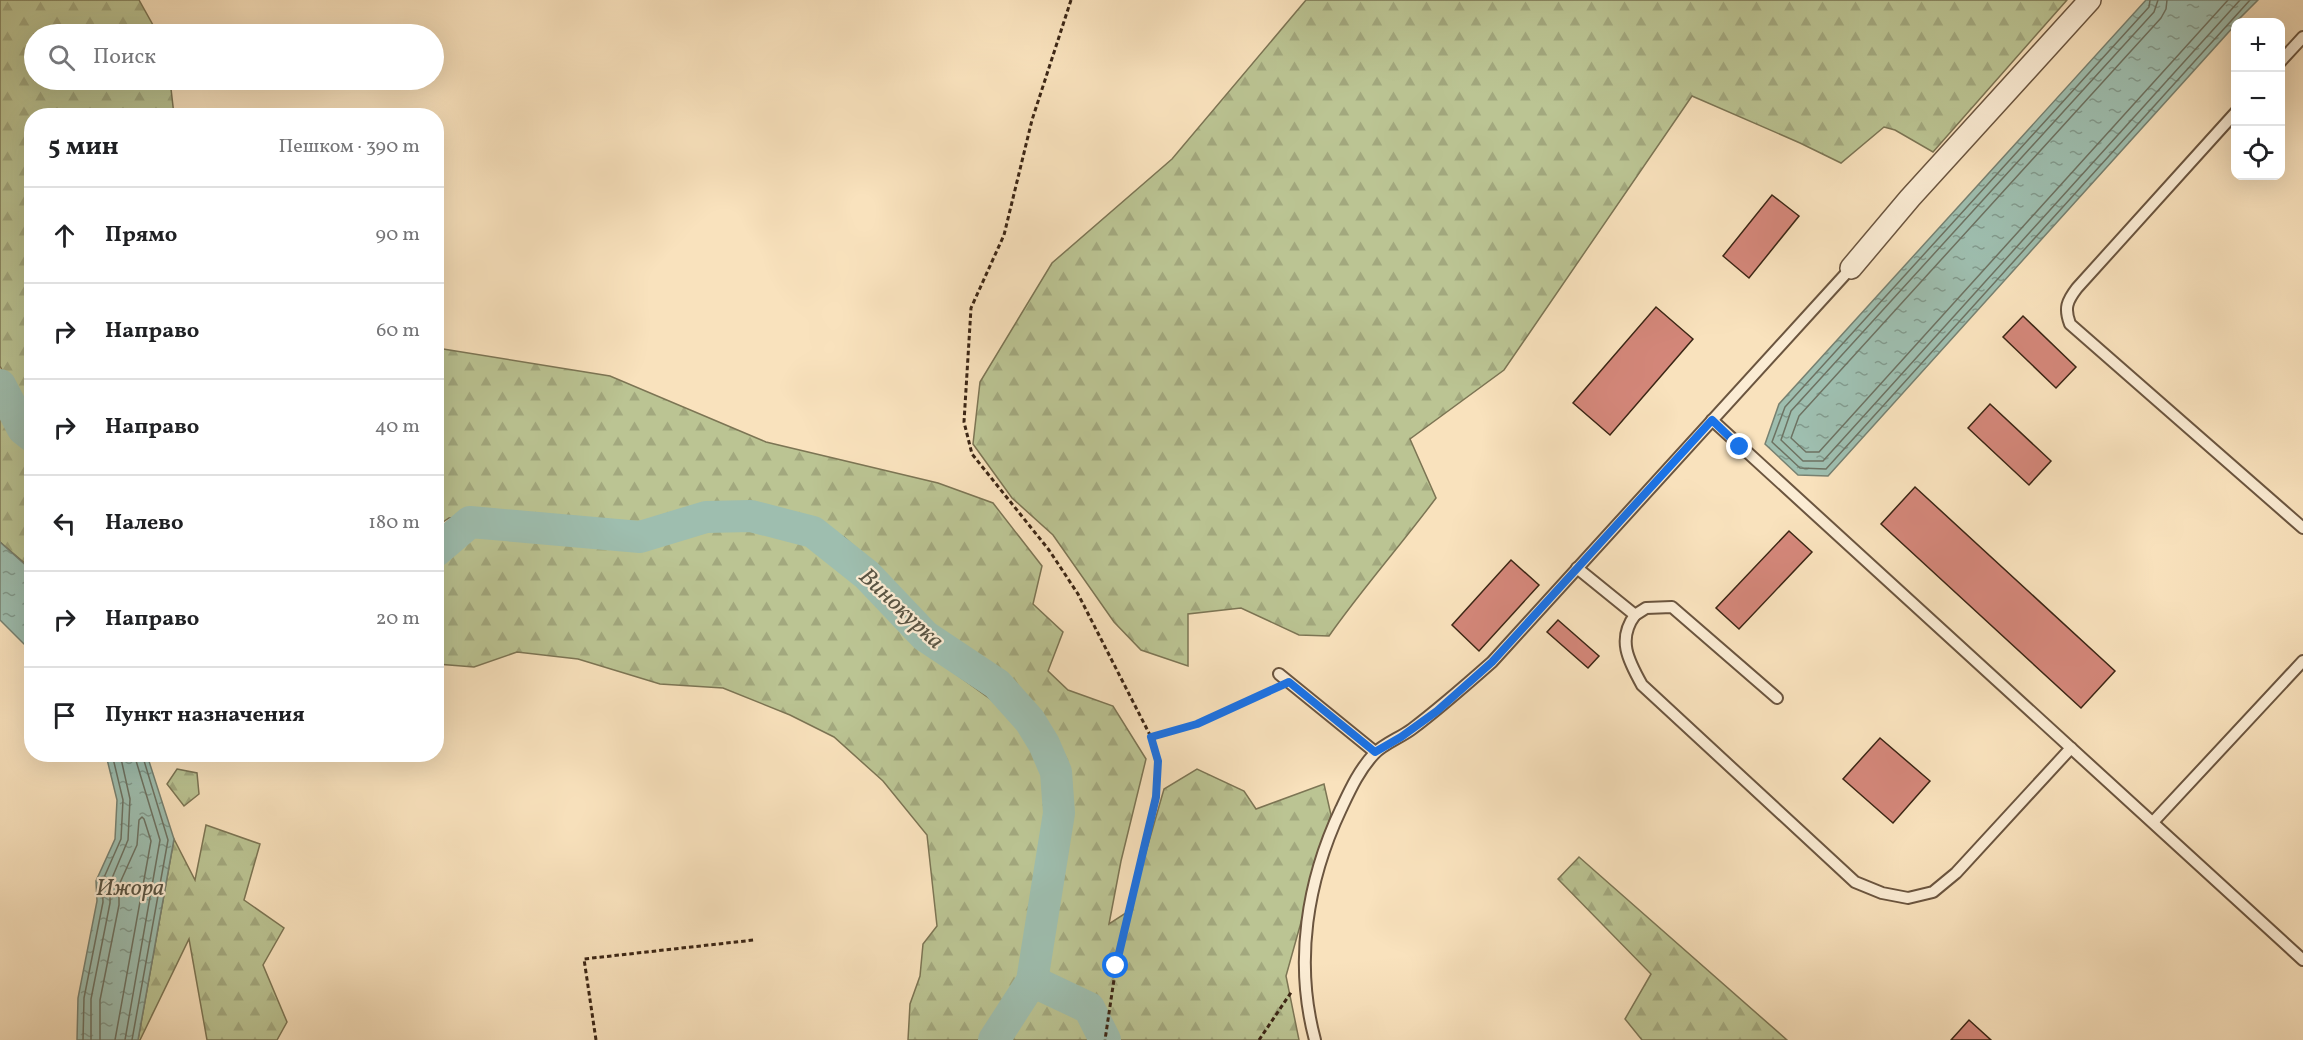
<!DOCTYPE html>
<html lang="ru">
<meta charset="utf-8">
<style>
:root{--surface:#fff;--page:#f2f2f2;--text:#202124;--muted:#757577;--line:#e0e0e0}
body{margin:0;font-family:Vollkorn,serif;background:var(--page);color:var(--text)}
.controls{position:absolute;right:18px;top:18px;display:grid;overflow:hidden;border-radius:12px;box-shadow:0 6px 24px #0002}
.controls button{width:54px;height:54px;display:grid;place-items:center;padding:0;border:0;border-bottom:2px solid var(--line);background:var(--surface);color:var(--text);font:30px sans-serif}
.stop{position:absolute;width:18px;height:18px;margin:-14px;border:4px solid #1a73e8;border-radius:50%;background:#fff}
.stop.end{background:#1a73e8;border-color:#fff;box-shadow:0 2px 6px #0008}
.list{margin:0;padding:0;list-style:none}
h2{display:flex;justify-content:space-between;align-items:center;height:78px;margin:0;padding:0 24px;font-size:26px}
h2 small{font-size:20px;font-weight:400;color:var(--muted)}
.list li{display:grid;grid-template-columns:39px 1fr auto;gap:18px;align-items:center;box-sizing:border-box;height:96px;padding:0 24px;border-top:2px solid var(--line)}
.list b{display:block;font-size:22px;white-space:nowrap}
.list em{font-size:20px;font-style:normal;color:var(--muted)}
.icon{flex:none;width:33px;height:33px;fill:none;stroke:currentColor;stroke-width:2;stroke-linecap:round;stroke-linejoin:round}
.map{position:relative;flex:none;width:2303px;height:1040px;overflow:hidden}
.search{position:absolute;background:var(--surface);box-shadow:0 6px 24px #0002;left:24px;top:24px;width:420px;height:66px;display:flex;align-items:center;gap:15px;box-sizing:border-box;padding:0 21px;border-radius:33px;color:var(--muted);font-size:22px}
.panel{position:absolute;background:var(--surface);box-shadow:0 6px 24px #0002;left:24px;top:108px;width:420px;height:654px;border-radius:24px}
.map>svg:first-child{display:block}
.forest{fill:url(#forest-firs);stroke:#7c7554;stroke-width:1.5}
.water{fill:url(#water-ripples);stroke:#778171;stroke-width:1.5}
.lines{fill:none;stroke-linecap:round;stroke-linejoin:round}
.shore{stroke:#6d7262;stroke-width:1.5}
.river{stroke:#9ebeaf;stroke-width:32}
.building{fill:#d4877a;stroke:#3c2615;stroke-width:1.5}
.service-casing{stroke:#6b553f;stroke-width:14}
.minor-casing{stroke:#6b553f;stroke-width:24}
.path{stroke:#3c2615;stroke-width:3;stroke-dasharray:4.5 3;stroke-linecap:butt}
.service{stroke:#fbecd4;stroke-width:10}
.minor{stroke:#fbecd4;stroke-width:21}
.route{stroke:#1a73e8;stroke-width:8}
.labels{text-anchor:middle;stroke-width:4.5;stroke-linejoin:round;paint-order:stroke}
.water-label{font-size:24px;font-style:italic;fill:#595443;stroke:#fbecd4}
</style>
<div class="map">
<svg width="2303" height="1040" viewBox="0 0 2303 1040">
<defs>
<pattern id="forest-firs" width="22" height="20" patternUnits="userSpaceOnUse" patternTransform="scale(1.5)"><rect width="22" height="20" fill="#bbc493"/><path d="M5 1l3.5 6h-7zM16 11l3.5 6h-7z" fill="#a2a87e"/></pattern>
<pattern id="water-ripples" width="26" height="14" patternUnits="userSpaceOnUse" patternTransform="scale(1.5)"><rect width="26" height="14" fill="#9ebeaf"/><path d="M2 4q2-2 4 0t4 0M15 11q2-2 4 0t4 0" fill="none" stroke="#829a8d"/></pattern>
</defs>
<rect width="100%" height="100%" fill="#f9e2bd"/>
<filter id="stains"><feTurbulence type="fractalNoise" baseFrequency=".00333" numOctaves="4"/><feColorMatrix values="0 0 0 0 .2 0 0 0 0 .09 0 0 0 0 .02 0 0 0 .5 -.17"/></filter>
<radialGradient id="worn" r=".72"><stop offset=".6" stop-color="#630" stop-opacity="0"/><stop offset="1" stop-color="#630" stop-opacity=".3"/></radialGradient>
<!-- forest -->
<g class="forest">
<path d="M0 0H139L158 34H34V80H170L174 115 32 116 31 422 25 415 0 366Z"/>
<path d="M1306 0H2067L1933 152 1895 130 1884 127 1841 163 1800 143 1692 96 1504 370 1410 439 1436 498C1401 545 1362 589 1329 636L1299 635 1241 608 1188 614V666L1141 650 1114 622 1053 535 1012 498 973 444 980 382 1052 263 1172 159Z"/>
<path d="M437 348 610 376 766 442 938 483 993 503 1042 566 1033 604 1063 632 1048 671 1068 690 1113 706 1146 759 1121 861 1109 924 1129 911 1164 789 1197 769 1244 791 1256 809 1324 784 1331 815 1286 976 1299 1040H908L910 1004 920 976 923 944 937 926 927 835 883 781 834 737 790 715 723 688 660 684 578 659 517 652 474 667 437 664V560L480 534 637 544 716 522 777 528 822 545 879 595 913 643 1029 727 1049 794 1028 946 1060 839 1057 769 1035 719 919 632 880 571 844 537 786 516 751 507 682 519 634 530 560 518 487 514 449 518 437 526Z"/>
<path d="M0 404 16 435 31 451V566H28L0 542Z"/>
<path d="M177 769 197 773 199 794 184 806 167 784Z"/>
<path d="M206 825 260 844 244 900 284 928 263 965 287 1022 277 1040H207L189 939 140 1040H138L174 839 195 880Z"/>
<path d="M1579 857 1787 1040H1642L1625 1019 1651 974 1558 879Z"/>
</g>
<!-- water -->
<g class="water">
<path d="M2146 0H2258L2236 22 2235 25 1828 476 1798 475 1765 444 1779 404Z"/>
<path d="M0 542 31 570V651L0 620Z"/>
<path d="M106 755H147L174 839 138 1040H77L78 998 97 901 96 881 115 839 117 800Z"/>
</g>
<g class="lines">
<!-- shore -->
<g class="shore">
<path d="M2150 0 2149 7 1785 407 1772 442 1800 468 1826 469 2250 0"/>
<path d="M2158 0 2154 12 1791 411 1781 440 1803 461H1823L2240 0"/>
<path d="M2167 0 2166 9 2161 18 1799 416 1791 438 1806 452H1819L2228 0"/>
<path d="M83 1040 84 998 103 902 102 882 121 839 123 800 112 754"/>
<path d="M91 1040V999L110 903V883L128 840 130 799 120 754"/>
<path d="M100 1040V1000L119 905V885L137 845 139 820 142 817 144 819 151 841 115 1040"/>
<path d="M125 1040 160 840 134 754"/>
<path d="M132 1040 168 840 142 754"/>
</g>
<!-- river -->
<g class="river">
<path d="M0 385 23 429 32 436"/>
<path d="M436 551 470 522 640 537 706 517 751 516 813 532 867 575 925 636 997 684 1030 721 1044 744 1056 772 1059 813 1032 981 994 1040"/>
<path d="M1032 981 1089 1008 1105 1040"/>
</g>
</g>
<!-- building -->
<g class="building">
<path d="M1772 195 1799 216 1749 278 1723 256Z"/>
<path d="M1656 307 1693 339 1610 435 1573 403Z"/>
<path d="M2023 316 2076 367 2056 388 2003 337Z"/>
<path d="M1990 404 2051 461 2029 485 1968 428Z"/>
<path d="M1915 487 2115 671 2081 708 1881 524Z"/>
<path d="M1789 531 1812 552 1739 629 1716 608Z"/>
<path d="M1511 560 1539 585 1479 651 1452 625Z"/>
<path d="M1558 620 1599 656 1588 668 1547 632Z"/>
<path d="M1880 738 1930 781 1893 823 1843 779Z"/>
<path d="M1969 1020 1991 1040H1951Z"/>
</g>
<g class="lines">
<defs>
<g id="service">
<path d="M2280 62 2303 37"/>
<path d="M2236 112 2077 288C2067 301 2064 308 2070 324L2303 528"/>
<path d="M1712 420 2303 960"/>
<path d="M1577 568 1635 615 1646 608 1672 607 1777 698"/>
<path d="M1635 615C1617 639 1628 660 1642 685L1855 882 1882 893 1908 898 1933 892 1956 873 2071 748"/>
<path d="M1279 674 1375 752"/>
<path d="M2153 822 2303 661"/>
<path d="M1315 1040C1294 962 1307 881 1341 809 1350 790 1359 770 1374 754 1383 744 1400 738 1412 729 1440 708 1466 685 1492 662L1851 268"/>
</g>
<path id="minor" d="M1851 268 1910 198 2090 0"/>
</defs>
<!-- service casing -->
<use href="#service" class="service-casing"/>
<!-- minor casing -->
<use href="#minor" class="minor-casing"/>
<!-- path -->
<g class="path">
<path d="M1071 0 1032 120 1004 235 971 308 964 422 972 454 1049 550 1078 594 1151 737 1158 761 1157 797 1116 966 1105 1040"/>
<path d="M1151 737 1197 724 1275 689"/>
<path d="M596 1040 584 959 754 940"/>
<path d="M1259 1040 1292 991"/>
</g>
<!-- service -->
<use href="#service" class="service"/>
<!-- minor -->
<use href="#minor" class="minor"/>
</g>
<g class="lines">
<!-- route -->
<path class="route" d="M1116 966 1156 797 1158 761 1151 737 1197 724 1289 682 1375 752 1401 737 1437 711 1492 662 1712 420 1740 447"/>
</g>
<g class="labels">
<!-- water labels -->
<g class="water-label">
<text transform="translate(902 608) rotate(43)" y="8">Винокурка</text>
<text x="130" y="895">Ижора</text>
</g>
</g>
<rect width="100%" height="100%" filter="url(#stains)"/>
<rect width="100%" height="100%" fill="url(#worn)"/>
</svg>
<div class="controls">
<button>+</button>
<button>−</button>
<button><svg class="icon" aria-label="locate" viewBox="0 0 24 24"><circle cx="12" cy="12" r="6"/><path d="M12 2v4M12 18v4M2 12h4M18 12h4"/></svg></button>
</div>
<div class="stop" style="left:1116px;top:966px"></div>
<div class="stop end" style="left:1740px;top:447px"></div>
<div class="search"><svg class="icon" aria-label="search" viewBox="0 0 24 24"><circle cx="10" cy="10" r="6"/><path d="M15 15l6 6"/></svg>Поиск</div>
<section class="panel">
<h2>5 мин<small>Пешком · 390 m</small></h2>
<ul class="list">
<li><svg class="icon" aria-label="ahead" viewBox="0 0 24 24"><path d="M12 20V5M6 11l6-6 6 6"/></svg><div><b>Прямо</b></div><em>90 m</em></li>
<li><svg class="icon" aria-label="right" viewBox="0 0 24 24"><path d="M7 20v-9h11M14 6l5 5-5 5"/></svg><div><b>Направо</b></div><em>60 m</em></li>
<li><svg class="icon" aria-label="right" viewBox="0 0 24 24"><path d="M7 20v-9h11M14 6l5 5-5 5"/></svg><div><b>Направо</b></div><em>40 m</em></li>
<li><svg class="icon" aria-label="left" viewBox="0 0 24 24"><path d="M17 20v-9H6M10 6l-5 5 5 5"/></svg><div><b>Налево</b></div><em>180 m</em></li>
<li><svg class="icon" aria-label="right" viewBox="0 0 24 24"><path d="M7 20v-9h11M14 6l5 5-5 5"/></svg><div><b>Направо</b></div><em>20 m</em></li>
<li><svg class="icon" aria-label="arrive" viewBox="0 0 24 24"><path d="M6 21V4h12l-3 4 3 4H6"/></svg><div><b>Пункт назначения</b></div></li>
</ul>
</section>
</div>
